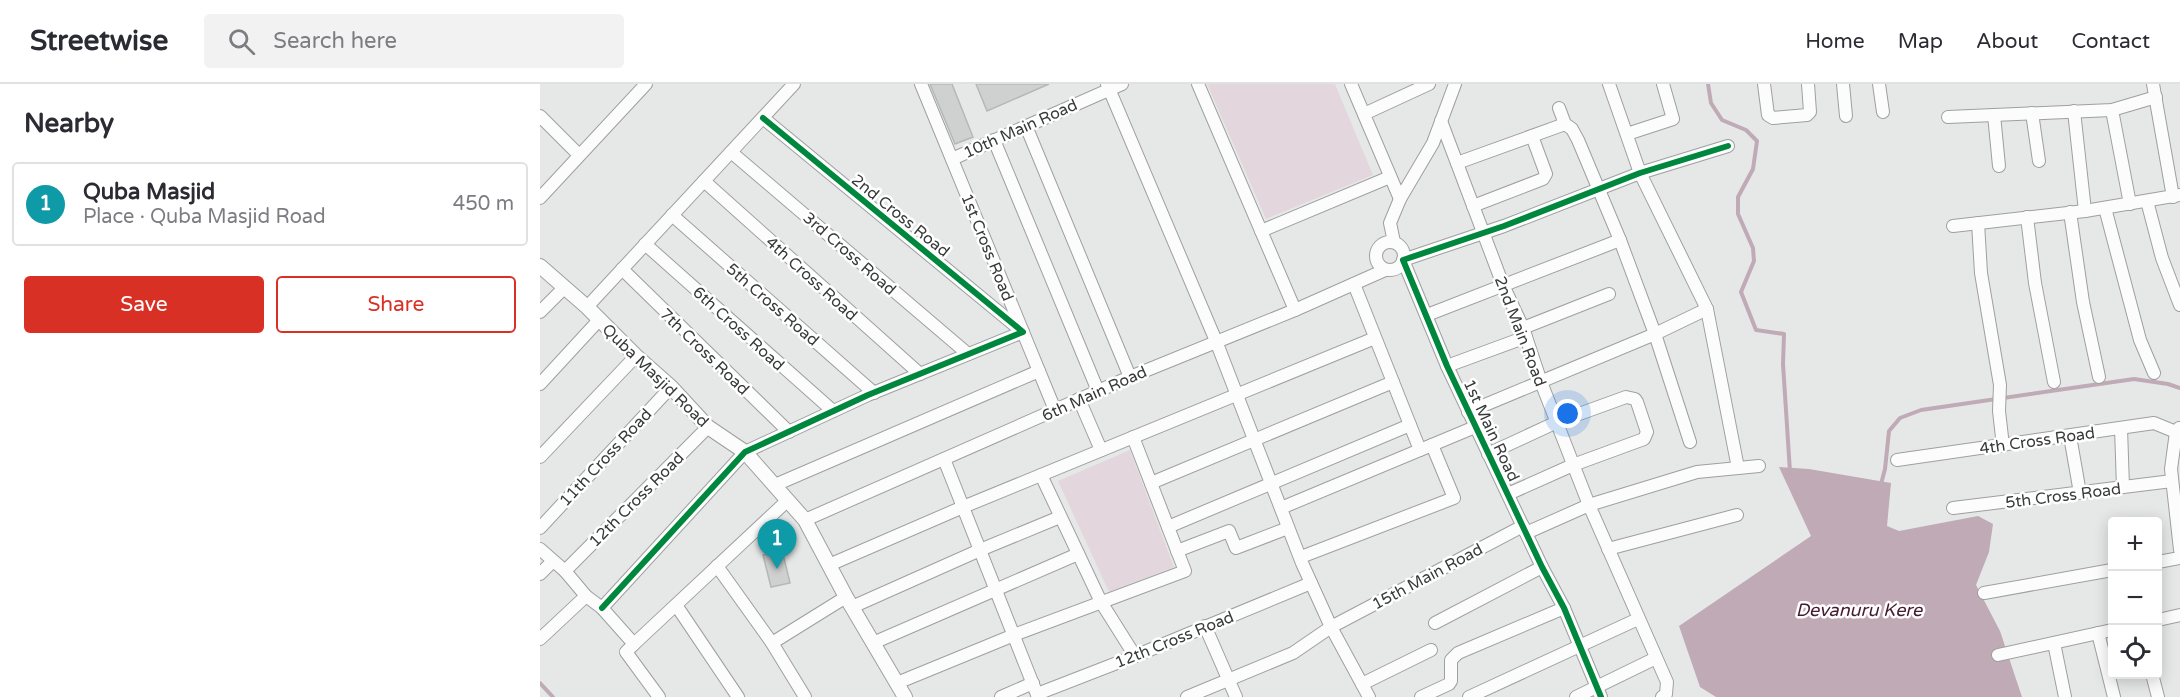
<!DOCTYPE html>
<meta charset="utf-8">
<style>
:root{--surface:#fff;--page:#f2f2f3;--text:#2b2b33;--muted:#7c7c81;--line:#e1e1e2;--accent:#d93025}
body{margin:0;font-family:"Varela Round",sans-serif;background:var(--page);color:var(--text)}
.controls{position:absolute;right:18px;bottom:18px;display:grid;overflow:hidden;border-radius:6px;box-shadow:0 3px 15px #0003}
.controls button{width:54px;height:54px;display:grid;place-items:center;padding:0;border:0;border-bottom:2px solid var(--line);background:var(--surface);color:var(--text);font:30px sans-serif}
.you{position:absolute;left:1028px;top:330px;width:21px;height:21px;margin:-15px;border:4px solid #fff;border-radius:50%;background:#1a73e8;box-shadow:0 0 0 9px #1a73e833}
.badge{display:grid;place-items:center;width:39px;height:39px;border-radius:50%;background:var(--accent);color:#fff;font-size:20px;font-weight:700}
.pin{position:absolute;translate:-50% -50px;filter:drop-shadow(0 2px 3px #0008)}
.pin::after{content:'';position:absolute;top:32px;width:21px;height:18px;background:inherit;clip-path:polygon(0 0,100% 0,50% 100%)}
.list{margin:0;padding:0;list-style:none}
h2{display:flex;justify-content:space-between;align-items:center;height:78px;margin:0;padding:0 24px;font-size:26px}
h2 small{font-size:20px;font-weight:400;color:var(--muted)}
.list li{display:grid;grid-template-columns:39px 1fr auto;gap:18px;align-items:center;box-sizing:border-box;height:84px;margin:0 12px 12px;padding:0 12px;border:2px solid var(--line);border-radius:6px}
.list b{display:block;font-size:22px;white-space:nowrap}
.list p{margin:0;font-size:20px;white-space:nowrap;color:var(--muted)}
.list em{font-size:20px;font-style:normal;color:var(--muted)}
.actions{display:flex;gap:12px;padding:18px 24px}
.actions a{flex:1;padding:14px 0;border:2px solid var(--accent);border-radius:6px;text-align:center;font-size:21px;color:var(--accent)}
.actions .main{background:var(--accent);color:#fff}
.icon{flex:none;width:33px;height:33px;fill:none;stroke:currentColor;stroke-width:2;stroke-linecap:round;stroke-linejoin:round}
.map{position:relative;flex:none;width:1640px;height:613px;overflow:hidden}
header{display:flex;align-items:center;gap:36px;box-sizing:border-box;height:84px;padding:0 30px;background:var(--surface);border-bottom:2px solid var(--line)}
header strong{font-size:28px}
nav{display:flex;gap:33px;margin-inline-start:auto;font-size:21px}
.search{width:420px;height:54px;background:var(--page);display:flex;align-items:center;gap:15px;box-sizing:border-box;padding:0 21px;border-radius:6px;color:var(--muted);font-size:22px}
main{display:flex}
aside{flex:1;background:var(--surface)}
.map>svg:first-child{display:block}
.green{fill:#e3d7dd}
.water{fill:#c0aab5}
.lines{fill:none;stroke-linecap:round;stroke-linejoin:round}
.stream{stroke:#c0aab5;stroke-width:4}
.building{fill:#cfd0d0;stroke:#b6b8b7;stroke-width:1.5}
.minor-casing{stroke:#9ea0a0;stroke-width:14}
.tertiary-casing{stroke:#9ea0a0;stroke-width:16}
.minor{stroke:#fbfcfb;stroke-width:12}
.tertiary{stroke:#fbfcfb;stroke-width:14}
.cycleway-casing{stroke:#fff;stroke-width:10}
.cycleway{stroke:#00873e;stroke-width:6}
.labels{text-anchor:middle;stroke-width:5;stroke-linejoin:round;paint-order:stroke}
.street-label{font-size:16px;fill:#383a39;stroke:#fff}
.water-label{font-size:18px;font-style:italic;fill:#451a31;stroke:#fff}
</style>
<header>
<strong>Streetwise</strong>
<div class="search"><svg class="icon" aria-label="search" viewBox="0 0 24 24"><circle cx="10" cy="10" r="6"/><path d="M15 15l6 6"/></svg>Search here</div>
<nav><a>Home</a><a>Map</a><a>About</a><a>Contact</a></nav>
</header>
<main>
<aside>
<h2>Nearby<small></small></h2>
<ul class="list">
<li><span class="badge" style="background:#0f9aa8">1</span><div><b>Quba Masjid</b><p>Place · Quba Masjid Road</p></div><em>450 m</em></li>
</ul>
<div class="actions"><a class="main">Save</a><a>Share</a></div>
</aside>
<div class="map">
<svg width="1640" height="613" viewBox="0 0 1640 613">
<rect width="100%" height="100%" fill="#e6e8e7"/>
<!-- green -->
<g class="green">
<path d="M667 0H795L833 91 726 135Z"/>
<path d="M590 366 634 483 569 508 518 397Z"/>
</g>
<!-- water -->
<path class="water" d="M1239 383 1269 385 1351 399 1347 442 1359 447 1438 432 1453 440 1449 468 1436 501 1460 547 1482 613H1176L1160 603 1139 542 1271 452Z"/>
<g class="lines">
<!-- stream -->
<g class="stream">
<path d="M1168 0 1171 19 1182 36 1206 46 1217 57 1213 85 1198 113V130L1213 164 1214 177 1201 208 1216 246 1244 250 1243 280 1250 388"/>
<path d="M1341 400 1345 385 1349 347 1360 334 1381 326 1594 295 1628 300 1640 304"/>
<path d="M0 599 13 613"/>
</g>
</g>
<!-- building -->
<g class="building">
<path d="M390 0H412L433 53 415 60Z"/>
<path d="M436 0H509L447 27Z"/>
<path d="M242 466 250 499 231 503 223 471Z"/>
</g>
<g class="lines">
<defs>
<g id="minor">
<path d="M381 0 515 326"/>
<path d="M567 0 676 257 762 479 791 543 829 613"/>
<path d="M658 0 755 226"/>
<path d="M811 0 860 115"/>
<path d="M1069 0 1100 89 1167 225 1198 384"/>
<path d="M1224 0 1228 31 1233 34 1267 31 1270 28 1268 0"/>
<path d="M1303 0 1306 32"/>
<path d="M1339 0 1343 28"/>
<path d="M1613 0 1633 113"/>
<path d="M1019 24 1025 40 1032 45 1038 56 1080 156 1115 250 1150 358"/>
<path d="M1572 26 1590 120"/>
<path d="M1534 27 1545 127"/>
<path d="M1492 29 1499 77"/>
<path d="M824 30 889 0"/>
<path d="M1454 31 1459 82"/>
<path d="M0 32 39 71"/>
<path d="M1408 33 1572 26 1616 13"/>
<path d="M901 37 963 201 983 244 1001 298 1049 421 1127 598 1126 610 1122 613"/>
<path d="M486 42 590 293"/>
<path d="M1087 50 1133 35 1123 0"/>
<path d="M454 56 558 307"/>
<path d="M191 68 428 270"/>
<path d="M412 75 582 0"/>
<path d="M917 79 1025 40"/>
<path d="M164 97 380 290"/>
<path d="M0 114 106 0"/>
<path d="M1607 117 1622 174 1640 221"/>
<path d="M933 122 1003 95 1006 90 992 52"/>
<path d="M1565 124 1600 256 1614 289"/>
<path d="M1530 128 1543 218 1559 293"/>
<path d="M132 131 334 309"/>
<path d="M1487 133 1495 199 1514 298"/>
<path d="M1438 139 1441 189 1460 301 1459 327 1463 362"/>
<path d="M1413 142 1545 127 1640 111"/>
<path d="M721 147 850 93"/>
<path d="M854 158 850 139 860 115 893 59 915 0"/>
<circle cx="850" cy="172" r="14"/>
<path d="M105 160 293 327"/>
<path d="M82 185 249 348"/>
<path d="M814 200 880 366"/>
<path d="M47 223 254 0"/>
<path d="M0 228 25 203"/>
<path d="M887 231 1080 156"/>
<path d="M983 244 1069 210"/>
<path d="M907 282 986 253"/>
<path d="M0 300 59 236"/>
<path d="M539 315 561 366"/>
<path d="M928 328 1115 250 1167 225"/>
<path d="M1581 344 1583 403"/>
<path d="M1639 344 1636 348 1631 385 1640 466"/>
<path d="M1530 352 1540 409"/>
<path d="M948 370 1017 338 1086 313 1095 315 1097 318 1107 348 1104 355 1033 381 968 410"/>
<path d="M0 373 96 272"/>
<path d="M404 375 498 613"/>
<path d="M1357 376 1614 339 1636 348"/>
<path d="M501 391 561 518 595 572"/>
<path d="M611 399 853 298"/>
<path d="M235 401 499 287"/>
<path d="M741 424 935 343"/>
<path d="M1413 424 1632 397"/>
<path d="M265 436 590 293 755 226 845 186"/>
<path d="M628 443 870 341"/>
<path d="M0 444 131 303"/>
<path d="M986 449 1049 421 1157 388 1219 382"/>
<path d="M0 465 25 487 46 512 62 524 94 560 86 568 119 613"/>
<path d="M1068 465 1197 431"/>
<path d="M637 467 689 447 696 464 748 444"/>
<path d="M761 473 914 414 892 361"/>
<path d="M1618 478 1640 474"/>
<path d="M289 481 423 423 835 254"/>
<path d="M177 482 232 559 265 613"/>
<path d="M25 487 168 343"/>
<path d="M0 490 13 477"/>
<path d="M1444 509 1572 486"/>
<path d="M136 521 198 613"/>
<path d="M312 523 440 466 520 433"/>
<path d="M62 524 205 368 328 311 483 248 223 34"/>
<path d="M1618 536 1640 531"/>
<path d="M895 539 1002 483"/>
<path d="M665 542 696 613"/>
<path d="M1558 549 1574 613"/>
<path d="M0 555 46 512"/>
<path d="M232 559 306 513"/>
<path d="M333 559 538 470"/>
<path d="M1514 559 1525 613"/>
<path d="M94 560 248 416"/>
<path d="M1458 571 1572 546"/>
<path d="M1612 590 1618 613"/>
<path d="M357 599 474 551 645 487 593 353"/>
<path d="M822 600 891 566"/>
<path d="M497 610 595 572 771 499"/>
<path d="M461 613 493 599"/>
<path d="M647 613 753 569 791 543 983 442"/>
<path d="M881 613 909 600 911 597V576L918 569 1024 524"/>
<path d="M929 613 1098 535"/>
<path d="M1036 613 1116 574"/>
<path d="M1061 613 1024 524 1002 483 907 282 863 176 964 142 1100 89 1188 62"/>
</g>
<path id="tertiary" d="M0 182 47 223 96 272 131 303 168 343 205 368 265 436 306 513 365 613"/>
</defs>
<!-- minor casing -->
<use href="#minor" class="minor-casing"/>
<!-- tertiary casing -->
<use href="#tertiary" class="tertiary-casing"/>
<!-- minor -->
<use href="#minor" class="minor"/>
<!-- tertiary -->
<use href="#tertiary" class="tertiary"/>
<defs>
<g id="cycleway">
<path d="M62 524 205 368 328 311 483 248 223 34"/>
<path d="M1061 613 1024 524 1002 483 907 282 863 176 964 142 1100 89 1188 62"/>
</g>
</defs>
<!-- cycleway casing -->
<use href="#cycleway" class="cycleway-casing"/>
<!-- cycleway -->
<use href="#cycleway" class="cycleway"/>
</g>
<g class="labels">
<!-- street labels -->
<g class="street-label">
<text transform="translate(480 44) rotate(-24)" y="6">10th Main Road</text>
<text transform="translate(361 131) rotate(39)" y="6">2nd Cross Road</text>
<text transform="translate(448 163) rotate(68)" y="6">1st Cross Road</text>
<text transform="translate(310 169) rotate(41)" y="6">3rd Cross Road</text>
<text transform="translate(272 194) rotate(42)" y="6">4th Cross Road</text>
<text transform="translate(233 220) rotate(41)" y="6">5th Cross Road</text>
<text transform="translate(199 244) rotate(42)" y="6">6th Cross Road</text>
<text transform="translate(981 247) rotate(69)" y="6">2nd Main Road</text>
<text transform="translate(165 267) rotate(44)" y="6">7th Cross Road</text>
<text transform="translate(116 291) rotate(44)" y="6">Quba Masjid Road</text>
<text transform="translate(554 309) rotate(-24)" y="6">6th Main Road</text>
<text transform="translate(952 346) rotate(65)" y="6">1st Main Road</text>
<text transform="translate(1497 356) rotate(-8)" y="6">4th Cross Road</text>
<text transform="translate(65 373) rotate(-47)" y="6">11th Cross Road</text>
<text transform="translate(1523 411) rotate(-7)" y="6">5th Cross Road</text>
<text transform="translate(96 415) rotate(-45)" y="6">12th Cross Road</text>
<text transform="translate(887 492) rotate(-28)" y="6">15th Main Road</text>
<text transform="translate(634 555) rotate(-22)" y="6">12th Cross Road</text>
</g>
<!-- water labels -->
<g class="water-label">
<text x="1319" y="532">Devanuru Kere</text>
</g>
</g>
</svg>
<div class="controls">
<button>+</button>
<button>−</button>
<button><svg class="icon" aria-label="locate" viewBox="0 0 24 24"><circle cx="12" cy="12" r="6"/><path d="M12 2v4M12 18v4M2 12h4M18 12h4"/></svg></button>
</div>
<div class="you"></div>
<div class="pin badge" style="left:237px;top:485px;background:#0f9aa8">1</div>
</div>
</main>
